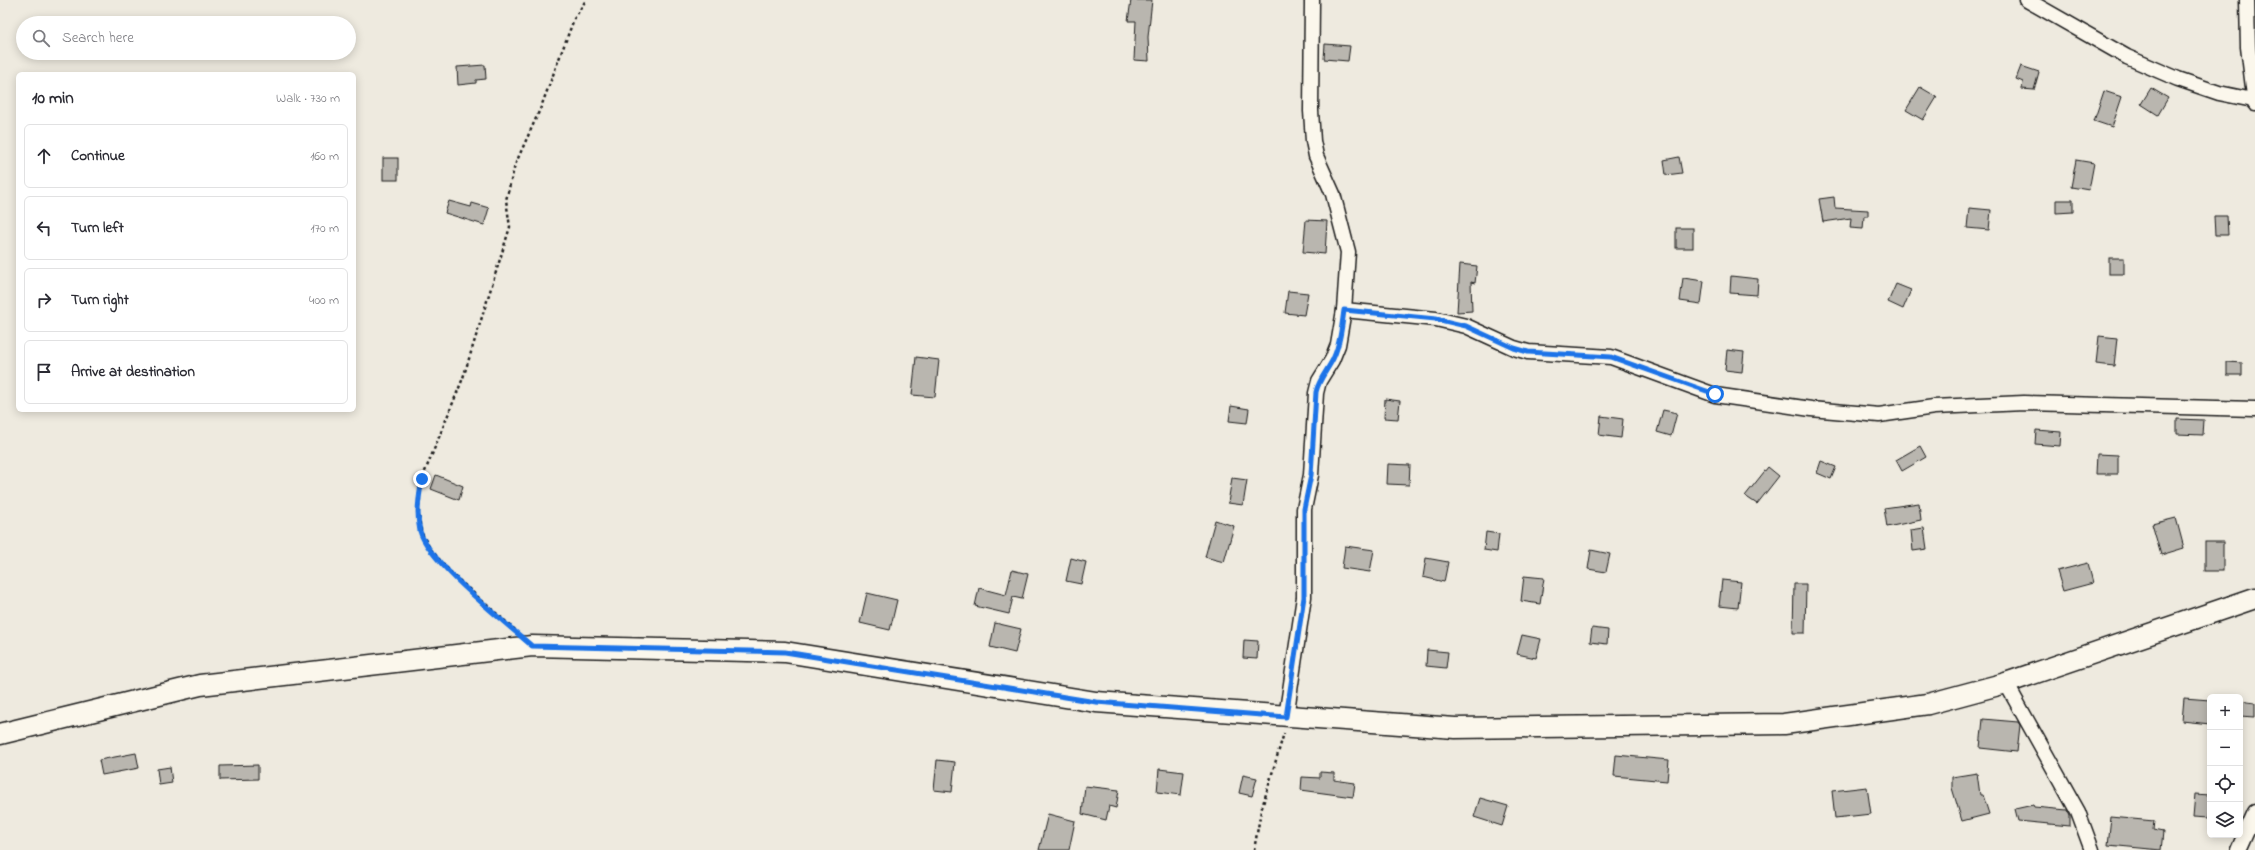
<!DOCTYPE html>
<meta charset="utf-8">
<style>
:root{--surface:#fff;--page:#f2f2f3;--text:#2b2b33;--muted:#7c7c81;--line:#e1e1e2}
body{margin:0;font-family:"Indie Flower",sans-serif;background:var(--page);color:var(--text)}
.controls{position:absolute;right:12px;bottom:12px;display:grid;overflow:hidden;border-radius:6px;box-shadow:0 2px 10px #0003}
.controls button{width:36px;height:36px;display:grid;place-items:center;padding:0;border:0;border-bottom:1px solid var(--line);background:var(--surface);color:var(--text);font:20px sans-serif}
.stop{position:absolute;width:12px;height:12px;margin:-9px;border:3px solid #1a73e8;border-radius:50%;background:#fff}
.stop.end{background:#1a73e8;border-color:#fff;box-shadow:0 1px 4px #0008}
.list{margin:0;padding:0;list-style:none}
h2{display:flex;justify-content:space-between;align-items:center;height:52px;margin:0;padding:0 16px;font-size:17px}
h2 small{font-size:13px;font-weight:400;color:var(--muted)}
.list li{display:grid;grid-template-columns:26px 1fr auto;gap:12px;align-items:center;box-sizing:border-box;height:64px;margin:0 8px 8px;padding:0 8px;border:1px solid var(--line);border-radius:6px}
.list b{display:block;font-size:15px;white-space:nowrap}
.list em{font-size:13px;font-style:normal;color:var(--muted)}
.icon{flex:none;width:22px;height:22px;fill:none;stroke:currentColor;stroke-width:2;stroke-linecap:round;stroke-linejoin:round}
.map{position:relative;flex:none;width:2255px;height:850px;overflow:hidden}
.search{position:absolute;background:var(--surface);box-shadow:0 2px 10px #0003;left:16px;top:16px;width:340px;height:44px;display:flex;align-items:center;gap:10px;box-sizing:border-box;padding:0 14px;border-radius:22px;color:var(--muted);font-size:15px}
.panel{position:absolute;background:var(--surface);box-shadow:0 2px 10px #0003;left:16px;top:72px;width:340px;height:340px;border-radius:6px}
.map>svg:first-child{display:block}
.building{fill:#b9b6af;stroke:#1c1c1c}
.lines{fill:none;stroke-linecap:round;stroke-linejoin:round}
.street-casing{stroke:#1c1c1c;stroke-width:17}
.secondary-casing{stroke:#1c1c1c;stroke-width:23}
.path{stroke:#1c1c1c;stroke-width:2.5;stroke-dasharray:3 3;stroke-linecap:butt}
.street{stroke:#fbf7ec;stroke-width:14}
.secondary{stroke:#fbf7ec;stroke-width:20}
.route{stroke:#1a73e8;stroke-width:5}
</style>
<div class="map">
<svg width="2255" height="850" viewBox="0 0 2255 850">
<rect width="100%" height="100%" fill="#eeeadf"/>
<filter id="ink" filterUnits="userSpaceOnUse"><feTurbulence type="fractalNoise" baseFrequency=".025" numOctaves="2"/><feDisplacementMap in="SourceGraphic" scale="8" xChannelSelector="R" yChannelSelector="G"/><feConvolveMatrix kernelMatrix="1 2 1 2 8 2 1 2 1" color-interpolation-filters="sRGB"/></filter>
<g filter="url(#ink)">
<!-- building -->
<g class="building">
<path d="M1131 0H1152L1148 37 1149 61 1134 60 1136 21H1128Z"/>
<path d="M1325 44 1350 46 1348 61 1324 59Z"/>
<path d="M485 65 486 79 476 80V83L458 85 457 67Z"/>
<path d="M2021 66 2039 72 2034 90 2022 89 2023 82 2016 79Z"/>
<path d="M1920 87 1937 97 1923 120 1906 110Z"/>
<path d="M2151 88 2168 98 2158 115 2141 104Z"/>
<path d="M2104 91 2122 97 2112 127 2094 121Z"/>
<path d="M1679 157 1682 173 1666 175 1664 160Z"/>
<rect x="383" y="158" width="15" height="22"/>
<path d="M2076 160 2094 163 2089 190 2071 187Z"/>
<path d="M1834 197 1835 208 1868 210V216H1864L1863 229 1850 228 1851 218 1823 222 1819 199Z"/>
<path d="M2056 200H2073V212L2056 213Z"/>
<path d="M449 201 471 207 472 203 489 208 484 225 445 213Z"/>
<path d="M1969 208 1991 210 1989 230 1967 228Z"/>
<path d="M2214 216H2227L2228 235H2215Z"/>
<path d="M1306 220 1327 221 1325 254 1303 252Z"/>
<rect x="1676" y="228" width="17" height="20"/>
<rect x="2109" y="258" width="15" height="16"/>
<path d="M1460 264 1477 266 1475 283 1471 282 1472 311 1457 312Z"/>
<path d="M1731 276 1758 279 1757 295 1730 293Z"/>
<path d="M1683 278 1704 281 1701 304 1680 301Z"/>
<path d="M1896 284 1911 290 1903 309 1888 302Z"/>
<path d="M1288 291 1308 293 1304 315 1285 313Z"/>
<path d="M2099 336 2117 338 2114 366 2096 364Z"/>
<path d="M1727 350 1744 352 1742 372 1725 370Z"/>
<path d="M916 357 939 360 935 397 912 395Z"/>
<path d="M2227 362 2242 363V375H2227Z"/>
<path d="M1385 399 1400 401 1398 419 1384 418Z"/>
<path d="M1231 406 1249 409 1247 423 1229 421Z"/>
<path d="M1663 410 1677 413 1671 436 1657 432Z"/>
<path d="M1601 416 1623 419 1621 438 1599 435Z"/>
<path d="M2177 419 2204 420 2203 435 2177 434Z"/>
<path d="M2036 430 2061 432 2060 446 2035 444Z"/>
<path d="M1920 446 1926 457 1902 471 1896 460Z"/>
<path d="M2097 454 2118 455V474H2096Z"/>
<path d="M1821 461 1836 467 1831 479 1817 473Z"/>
<path d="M1388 464 1410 465 1409 485 1387 484Z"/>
<path d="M1768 467 1779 476 1757 504 1745 496Z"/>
<path d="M436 475 463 486 459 500 431 489Z"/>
<path d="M1232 478 1247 480 1243 505 1228 503Z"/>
<path d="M1919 503 1921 520 1887 527 1884 508Z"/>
<path d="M2176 518 2184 548 2161 555 2152 524Z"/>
<path d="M1215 520 1234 526 1224 562 1205 557Z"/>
<path d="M1924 528 1927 549 1913 551 1911 530Z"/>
<path d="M1486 532 1499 534 1497 552 1484 550Z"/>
<rect x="2205" y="542" width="18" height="29"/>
<path d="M1345 546 1374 550 1370 572 1342 568Z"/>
<path d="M1591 550 1610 554 1606 572 1588 569Z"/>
<path d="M1071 558 1086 562 1081 584 1066 581Z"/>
<path d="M1426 558 1448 562 1444 582 1423 577Z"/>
<path d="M2088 563 2093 583 2063 591 2057 571Z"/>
<path d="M1012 570 1028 574 1022 599 1013 597 1009 614 975 606 979 588 1006 595Z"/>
<path d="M1524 576 1544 578 1540 604 1521 601Z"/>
<path d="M1722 580 1741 582 1738 608 1719 606Z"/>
<path d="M1794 584H1806L1805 633H1793Z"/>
<path d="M867 593 897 600 890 630 860 623Z"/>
<path d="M995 623 1021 629 1015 653 990 647Z"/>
<path d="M1592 628 1608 630 1607 644 1590 642Z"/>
<path d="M1522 635 1541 639 1536 658 1517 654Z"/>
<path d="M1244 640 1258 641 1257 659 1243 658Z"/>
<path d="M1427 650 1448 652 1446 668 1426 666Z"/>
<path d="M2184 698 2210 700V724L2182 721Z"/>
<path d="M2240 700 2255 702V717L2240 716Z"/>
<path d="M1983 719 2018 722 2020 725 2017 752 1980 748Z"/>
<path d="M136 753 139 768 102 775 99 760Z"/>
<path d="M1616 755 1669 760 1667 781 1614 776Z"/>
<path d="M937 760 955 762 952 792 934 790Z"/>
<path d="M258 765V779L220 780V766Z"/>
<path d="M170 767 172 783 159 785 157 769Z"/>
<path d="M1159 769 1184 772 1181 795 1157 792Z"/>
<path d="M1320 772 1334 773V780L1355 783 1353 797 1301 790 1302 777 1320 778Z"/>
<path d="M1977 773 1980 795H1983L1989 814 1962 821 1952 788V777Z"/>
<path d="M1243 775 1257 778 1252 796 1239 793Z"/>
<path d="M1085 786 1119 790 1116 808 1109 806 1106 820 1082 814Z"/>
<path d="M1867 787 1871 814 1835 818 1832 791Z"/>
<path d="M2195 794 2210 795 2208 818 2193 817Z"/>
<path d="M1480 798 1508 806 1502 826 1474 817Z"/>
<path d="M2033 805 2034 807 2067 810 2070 816V826L2018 821 2015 809Z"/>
<path d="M1048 814 1075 821 1069 850H1039Z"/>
<path d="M2111 817 2154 821 2153 830 2163 832 2161 850 2108 845Z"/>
</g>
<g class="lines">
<defs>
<g id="street">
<path d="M2027 0 2127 57 2178 79 2219 93 2253 100"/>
<path d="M2247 0 2248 47 2255 104"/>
<path d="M1344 310 1436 319 1466 326 1514 348 1528 352 1611 357 1715 395 1811 409 1879 415 1934 407 2024 403 2255 409"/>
<path d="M2006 683 2078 812 2092 850"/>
<path d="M1286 717 1304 597V509L1311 475 1316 393 1319 381 1332 360 1338 345 1344 310 1348 252 1333 194 1316 156 1313 141 1311 111 1312 0"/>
<path d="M2238 850 2255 812"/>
</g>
<path id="secondary" d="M0 734 200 685 532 646 785 652 1096 702 1455 728 1784 724 1928 704 2006 683 2255 598"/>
</defs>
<!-- street casing -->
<use href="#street" class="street-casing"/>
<!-- secondary casing -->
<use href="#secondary" class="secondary-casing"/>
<!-- path -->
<g class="path">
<path d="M515 630 452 574 430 549 421 532 418 512 419 499 422 479 463 378 510 227 506 200 515 165 541 107 574 19 586 0"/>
<path d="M1254 850 1261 811 1284 733"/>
</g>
<!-- street -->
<use href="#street" class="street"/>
<!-- secondary -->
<use href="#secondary" class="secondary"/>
</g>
</g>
<g class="lines" filter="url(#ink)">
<!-- route -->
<path class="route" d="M422 479C419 497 416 513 420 531 428 562 506 623 532 646L785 652 1096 702 1286 717 1304 597V509L1311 475 1316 392C1319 379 1327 371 1333 359 1340 344 1342 326 1344 310L1436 319 1466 326 1514 348 1528 352 1611 357 1715 394"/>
</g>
</svg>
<div class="controls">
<button>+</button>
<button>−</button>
<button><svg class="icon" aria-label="locate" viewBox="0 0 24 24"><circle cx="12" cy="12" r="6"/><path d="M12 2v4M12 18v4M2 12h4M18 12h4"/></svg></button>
<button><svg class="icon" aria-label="layers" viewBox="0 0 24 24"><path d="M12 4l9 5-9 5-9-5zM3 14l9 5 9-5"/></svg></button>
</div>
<div class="stop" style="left:1715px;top:394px"></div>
<div class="stop end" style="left:422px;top:479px"></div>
<div class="search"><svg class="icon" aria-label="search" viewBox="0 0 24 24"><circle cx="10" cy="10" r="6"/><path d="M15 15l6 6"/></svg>Search here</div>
<section class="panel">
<h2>10 min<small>Walk · 730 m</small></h2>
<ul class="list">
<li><svg class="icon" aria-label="ahead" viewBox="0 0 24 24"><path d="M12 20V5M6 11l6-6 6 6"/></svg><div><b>Continue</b></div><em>160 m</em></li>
<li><svg class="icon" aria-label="left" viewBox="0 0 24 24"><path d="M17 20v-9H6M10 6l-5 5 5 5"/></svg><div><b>Turn left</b></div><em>170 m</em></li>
<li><svg class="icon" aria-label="right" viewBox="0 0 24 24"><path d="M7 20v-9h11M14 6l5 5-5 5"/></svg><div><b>Turn right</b></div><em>400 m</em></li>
<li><svg class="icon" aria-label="arrive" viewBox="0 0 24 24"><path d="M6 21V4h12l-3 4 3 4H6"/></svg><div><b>Arrive at destination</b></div></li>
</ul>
</section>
</div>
